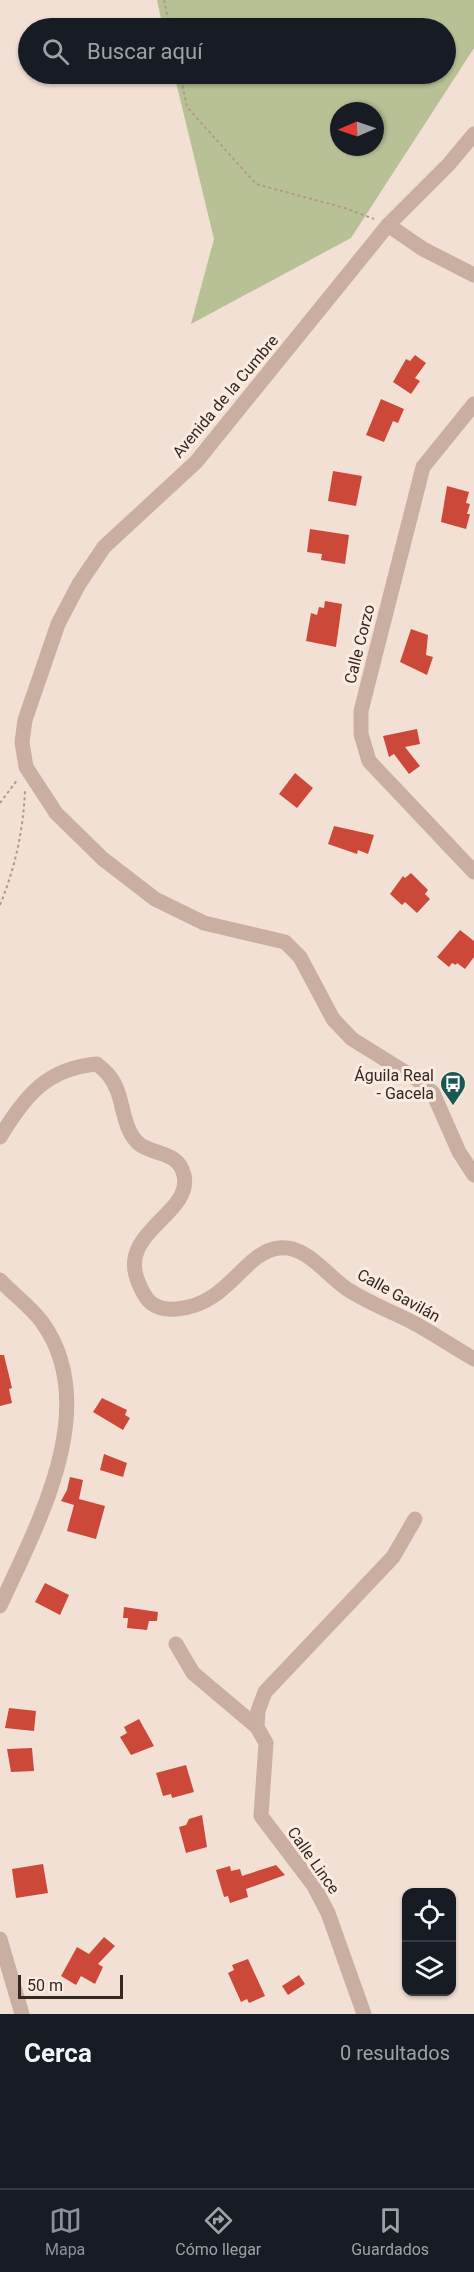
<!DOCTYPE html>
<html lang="es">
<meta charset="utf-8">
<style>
:root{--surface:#171b24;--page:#242831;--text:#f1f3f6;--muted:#9ea1a6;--line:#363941;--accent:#8c9099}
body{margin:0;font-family:Roboto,sans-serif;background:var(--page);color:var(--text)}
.controls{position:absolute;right:18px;bottom:18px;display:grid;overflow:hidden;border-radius:12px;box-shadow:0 2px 4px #0004}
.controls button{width:54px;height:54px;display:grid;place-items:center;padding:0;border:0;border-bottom:2px solid var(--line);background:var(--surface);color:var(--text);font:30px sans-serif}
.compass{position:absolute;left:330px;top:102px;width:54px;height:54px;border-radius:50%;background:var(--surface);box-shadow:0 2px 4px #0004;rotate:268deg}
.scale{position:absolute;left:18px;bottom:15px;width:105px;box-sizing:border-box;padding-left:6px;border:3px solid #342724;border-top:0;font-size:16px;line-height:21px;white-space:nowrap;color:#342724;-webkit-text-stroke:4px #faebe1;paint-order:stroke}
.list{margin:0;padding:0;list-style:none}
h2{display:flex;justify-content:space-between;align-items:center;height:78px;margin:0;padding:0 24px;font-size:26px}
h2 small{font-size:20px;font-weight:400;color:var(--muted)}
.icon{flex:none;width:33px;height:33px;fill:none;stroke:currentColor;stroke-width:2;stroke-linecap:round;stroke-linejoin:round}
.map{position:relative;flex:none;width:474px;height:2014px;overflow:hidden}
.search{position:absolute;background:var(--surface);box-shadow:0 2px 4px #0004;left:18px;right:18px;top:18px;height:66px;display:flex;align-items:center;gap:15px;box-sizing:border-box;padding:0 21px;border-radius:33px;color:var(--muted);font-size:22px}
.sheet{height:174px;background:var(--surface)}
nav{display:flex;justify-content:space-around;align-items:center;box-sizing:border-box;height:84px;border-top:2px solid var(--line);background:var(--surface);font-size:16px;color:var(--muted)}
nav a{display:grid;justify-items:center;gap:3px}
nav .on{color:var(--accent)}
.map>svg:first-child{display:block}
.green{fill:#b8c195;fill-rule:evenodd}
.building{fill:#cc4839}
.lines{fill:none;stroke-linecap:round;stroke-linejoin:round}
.path{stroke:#b6988b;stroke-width:2;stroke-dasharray:3 3;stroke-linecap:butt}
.minor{stroke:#caaea1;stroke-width:15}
.labels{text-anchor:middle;stroke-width:6;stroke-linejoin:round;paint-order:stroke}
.street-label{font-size:16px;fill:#342724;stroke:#faebe1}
.poi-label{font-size:16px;fill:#342724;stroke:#faebe1;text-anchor:end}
</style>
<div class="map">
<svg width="474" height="2014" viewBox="0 0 474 2014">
<rect width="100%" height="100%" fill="#f2e0d5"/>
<!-- green -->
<path class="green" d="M157 0H474V48L351 238 191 324 214 239 174 74H446V28H163ZM339 111H375V147H339Z"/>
<!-- building -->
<g class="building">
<path d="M415 355 426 363 415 378 420 381 411 394 393 382 406 359 410 361Z"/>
<path d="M381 399 404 409 398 423 393 421 384 442 366 435Z"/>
<path d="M333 471 362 476 356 506 328 501Z"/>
<path d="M447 486 469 492 466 503 470 504 467 514H470L466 529 441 522Z"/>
<path d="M310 529 349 535 345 564 321 560 322 554 307 552Z"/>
<path d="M325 601 342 604 336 647 306 641 311 613 317 615 319 607 324 608Z"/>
<path d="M411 629 428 635 426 655 433 657 427 675 400 662Z"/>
<path d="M417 729 420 744 405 747 420 766 409 774 394 754 389 757 383 736Z"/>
<path d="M295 773 313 788 297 808 279 794Z"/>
<path d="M334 826 374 835 368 854 358 850 357 854 328 844Z"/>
<path d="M411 873 428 890 425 894 430 899 417 913 405 902 402 905 390 894 403 876 405 878Z"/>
<path d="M460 930 474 941V957L465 969 457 963 456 965 452 963 449 967 437 957Z"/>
<path d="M0 1355H4L12 1388 9 1389 12 1403 0 1406Z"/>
<path d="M102 1398 127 1410 125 1415 130 1418 123 1430 93 1412Z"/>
<path d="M104 1454 127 1463 123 1477 100 1470Z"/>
<path d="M70 1477 83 1480 79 1499 105 1506 96 1539 67 1531 74 1505 61 1501 67 1490Z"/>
<path d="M45 1583 69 1595 60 1615 35 1602Z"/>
<path d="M124 1607 158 1612 157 1621H149L147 1630 127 1628 128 1618H123Z"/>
<path d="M9 1708 36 1711 34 1731 5 1728Z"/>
<path d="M139 1719 154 1746 131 1755 120 1737 127 1733 124 1727Z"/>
<path d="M32 1748 34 1771 11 1772 7 1749Z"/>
<path d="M186 1765 194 1792 172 1798 171 1794 163 1796 156 1773Z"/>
<path d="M202 1815 207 1847 186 1853 179 1827 186 1825 189 1819Z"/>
<path d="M43 1864 48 1893 16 1898 12 1869Z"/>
<path d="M276 1865 285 1875 246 1889 248 1897 230 1903 228 1896 224 1897 216 1870 230 1866 231 1871 240 1869 242 1876Z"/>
<path d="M104 1937 115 1946 98 1964 103 1967 95 1984 81 1976 76 1985 61 1976 77 1947 89 1954Z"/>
<path d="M248 1959 265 1996 249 2003 247 1999 241 2002 228 1973 234 1970 232 1965Z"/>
<path d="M299 1975 305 1984 288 1995 282 1986Z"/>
</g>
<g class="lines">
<!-- path -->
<g class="path">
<path d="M164 0 170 28"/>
<path d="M180 74 187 107 256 184 345 208 374 219"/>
<path d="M0 803 18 779"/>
<path d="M0 905C15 868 23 832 25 791"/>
</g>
<!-- minor -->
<g class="minor">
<path d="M474 134 449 164 388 225 196 462 104 547 79 584 58 624 25 720 22 742 26 767 56 813 103 859 155 899 204 923 285 942 300 957 333 1019 352 1039 418 1080 433 1093 459 1152 474 1175"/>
<path d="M388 225 423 249 474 275"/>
<path d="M474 404 423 467 361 711V734L369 761 474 872"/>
<path d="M0 1137C25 1096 47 1068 97 1064 101 1068 107 1072 110 1077 125 1096 120 1125 138 1143 153 1156 178 1150 184 1175 193 1215 115 1232 139 1284 142 1291 145 1298 151 1303 159 1309 168 1310 177 1309 229 1305 243 1252 279 1248 307 1245 326 1275 347 1289 367 1302 390 1311 412 1322 433 1333 453 1347 474 1359"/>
<path d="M0 1280C13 1294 31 1307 42 1322 103 1407 37 1525 0 1606"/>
<path d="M176 1644 193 1673 257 1727"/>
<path d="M0 1939 22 2014"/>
<path d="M364 2014 328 1913 314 1886 261 1816 266 1743 257 1727 258 1711 265 1692 393 1557 415 1519"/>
</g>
</g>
<!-- icons -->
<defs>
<symbol id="bus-pin" viewBox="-11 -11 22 30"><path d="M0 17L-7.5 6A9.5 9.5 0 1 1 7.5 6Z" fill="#185752" stroke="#faebe1"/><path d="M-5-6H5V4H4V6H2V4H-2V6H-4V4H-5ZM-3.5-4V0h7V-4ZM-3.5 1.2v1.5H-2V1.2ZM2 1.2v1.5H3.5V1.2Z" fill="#fff"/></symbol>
</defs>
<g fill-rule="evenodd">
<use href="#bus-pin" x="438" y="1069" width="30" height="40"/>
</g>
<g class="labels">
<!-- street labels -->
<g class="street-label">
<text transform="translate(225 396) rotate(-50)" y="6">Avenida de la Cumbre</text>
<text transform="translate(359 644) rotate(-76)" y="6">Calle Corzo</text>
<text transform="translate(399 1295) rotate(29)" y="6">Calle Gavilán</text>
<text transform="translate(314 1860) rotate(55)" y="6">Calle Lince</text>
</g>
<!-- poi labels -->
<g class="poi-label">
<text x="434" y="1081">Águila Real<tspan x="434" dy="18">- Gacela</tspan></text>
</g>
</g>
</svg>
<div class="controls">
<button><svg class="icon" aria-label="locate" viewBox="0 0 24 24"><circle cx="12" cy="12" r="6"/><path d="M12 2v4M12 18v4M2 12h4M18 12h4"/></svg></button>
<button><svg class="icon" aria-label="layers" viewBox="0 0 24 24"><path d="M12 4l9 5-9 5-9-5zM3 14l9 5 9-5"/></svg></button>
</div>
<svg class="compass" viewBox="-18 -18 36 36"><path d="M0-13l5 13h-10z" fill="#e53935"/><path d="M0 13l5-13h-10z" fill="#9ea1a6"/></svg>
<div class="scale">50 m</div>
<div class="search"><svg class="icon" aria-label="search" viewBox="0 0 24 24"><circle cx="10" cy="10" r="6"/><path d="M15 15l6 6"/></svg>Buscar aquí</div>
</div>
<section class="sheet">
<h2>Cerca<small>0 resultados</small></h2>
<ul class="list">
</ul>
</section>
<nav>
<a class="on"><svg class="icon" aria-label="map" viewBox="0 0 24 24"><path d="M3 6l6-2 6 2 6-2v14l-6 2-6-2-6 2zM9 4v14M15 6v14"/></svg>Mapa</a>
<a><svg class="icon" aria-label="directions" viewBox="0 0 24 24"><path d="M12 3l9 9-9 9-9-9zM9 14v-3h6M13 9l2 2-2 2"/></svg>Cómo llegar</a>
<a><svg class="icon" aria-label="saved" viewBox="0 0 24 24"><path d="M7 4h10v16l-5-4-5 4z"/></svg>Guardados</a>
</nav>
